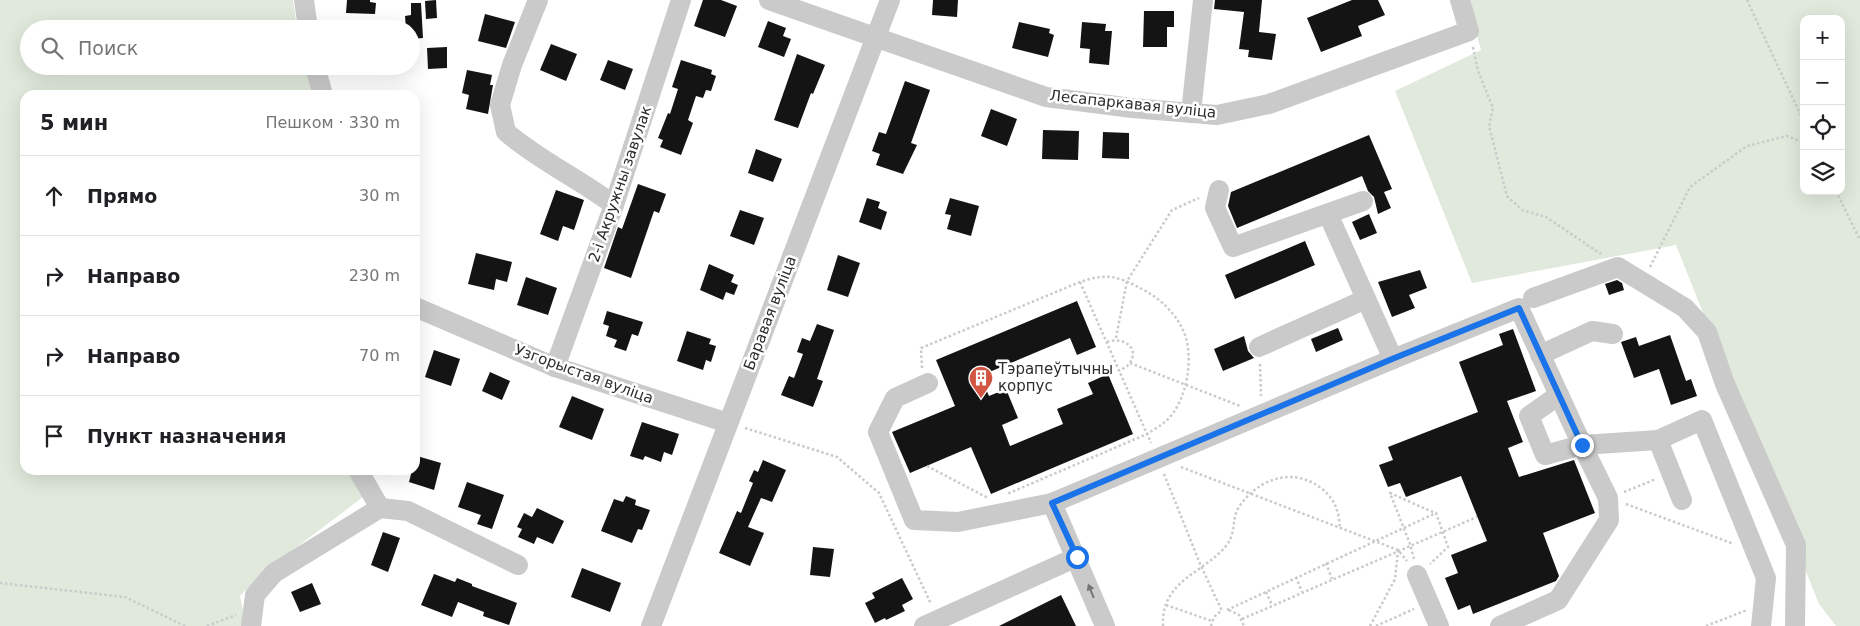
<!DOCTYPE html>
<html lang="ru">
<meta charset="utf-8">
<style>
:root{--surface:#fff;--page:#f6f6f6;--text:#202124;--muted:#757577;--line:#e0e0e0}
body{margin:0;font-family:"DejaVu Sans",sans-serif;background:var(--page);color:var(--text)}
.controls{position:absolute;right:15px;top:15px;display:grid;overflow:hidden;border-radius:10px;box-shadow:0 5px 20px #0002}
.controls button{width:45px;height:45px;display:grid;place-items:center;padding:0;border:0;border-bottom:1px solid var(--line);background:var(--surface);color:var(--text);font:25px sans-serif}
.stop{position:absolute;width:15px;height:15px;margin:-11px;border:4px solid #1a73e8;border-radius:50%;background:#fff}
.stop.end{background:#1a73e8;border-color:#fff;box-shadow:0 1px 5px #0008}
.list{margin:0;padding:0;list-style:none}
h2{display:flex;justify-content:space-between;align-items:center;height:65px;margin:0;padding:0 20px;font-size:21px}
h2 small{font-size:16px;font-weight:400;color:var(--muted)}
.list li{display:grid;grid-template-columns:32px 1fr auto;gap:15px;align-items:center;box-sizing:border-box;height:80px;padding:0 20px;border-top:1px solid var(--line)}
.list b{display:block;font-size:19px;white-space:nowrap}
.list em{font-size:16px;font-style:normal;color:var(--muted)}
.icon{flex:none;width:28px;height:28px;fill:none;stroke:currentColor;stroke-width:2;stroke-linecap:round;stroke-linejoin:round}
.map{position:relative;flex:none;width:1860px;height:626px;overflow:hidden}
.search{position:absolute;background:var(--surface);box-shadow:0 5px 20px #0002;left:20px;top:20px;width:400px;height:55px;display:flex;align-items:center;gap:12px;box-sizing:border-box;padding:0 18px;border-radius:28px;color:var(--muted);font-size:19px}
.panel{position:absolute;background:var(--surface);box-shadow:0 5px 20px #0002;left:20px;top:90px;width:400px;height:385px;border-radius:15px}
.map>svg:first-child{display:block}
.green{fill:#e0e9dc;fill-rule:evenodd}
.building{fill:#141414}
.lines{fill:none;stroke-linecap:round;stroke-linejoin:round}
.path{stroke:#cacaca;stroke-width:2.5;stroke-dasharray:2.5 2.5;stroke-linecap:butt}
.minor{stroke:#cacaca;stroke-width:20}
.oneway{fill:#747474}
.route{stroke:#1a73e8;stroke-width:6}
.labels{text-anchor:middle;stroke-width:5;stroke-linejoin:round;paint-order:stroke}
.street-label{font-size:15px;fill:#2d2d2d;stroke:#fff}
.poi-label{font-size:15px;fill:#2d2d2d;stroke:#fff;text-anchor:start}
</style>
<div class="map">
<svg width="1860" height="626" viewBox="0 0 1860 626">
<rect width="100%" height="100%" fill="#fff"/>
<!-- green -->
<g class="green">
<path d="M0 0H293L297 29H29V66H308L316 95H25V470H348L363 497 260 575 240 596 246 626H0Z"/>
<path d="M1467 0H1860V626H1836L1819 604 1676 245 1472 283 1395 91 1481 50ZM1804 19H1841V191H1804Z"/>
</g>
<!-- building -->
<g class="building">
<path d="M347 0H370V2L376 3 375 14 346 13Z"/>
<path d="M436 0 437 18 426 19 425 1Z"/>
<path d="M703 0H721L737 6 725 37 694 26Z"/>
<path d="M933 0H958L957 17 932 15Z"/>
<path d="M1215 0H1262L1259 32 1276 34 1272 60 1248 57 1249 50 1239 49 1244 12 1214 9Z"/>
<path d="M1352 0H1378L1385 15 1358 26 1362 36 1321 52 1307 18Z"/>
<path d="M411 3H421L423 38 411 39V29H406L405 16 411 15Z"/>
<path d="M1144 11H1174V27H1167V47H1143Z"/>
<path d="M485 14 515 22 506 48 478 41Z"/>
<path d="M768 21 786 28 783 36 791 39 784 57 758 47Z"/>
<path d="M1019 22 1050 29 1049 33 1054 35 1048 57 1012 48Z"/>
<path d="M1082 22 1106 24 1105 31H1112L1109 65 1089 63 1090 49 1080 48Z"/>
<path d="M551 44 577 54 566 81 540 70Z"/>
<path d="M447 47V68L428 69 427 48Z"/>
<path d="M797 54 825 65 813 94 811 93 798 128 774 120Z"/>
<path d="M608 60 633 69 625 90 600 80Z"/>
<path d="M681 60 712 70 711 74 716 76 711 91 706 90 703 98 696 96 688 120 693 123 681 155 660 147 663 140 658 138 668 113 670 114 678 89 672 87Z"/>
<path d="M467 70 492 75 490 85H493L488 114 466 109 469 95 462 93Z"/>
<path d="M905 81 930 90 911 143 917 145 903 174 876 165 880 154 872 151 879 132 886 134Z"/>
<path d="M991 109 1017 119 1007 146 981 136Z"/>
<path d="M1043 130 1079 131 1078 160 1042 159Z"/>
<path d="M1103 132 1129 133V159L1102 158Z"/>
<path d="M1369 135 1392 189 1384 192 1391 208 1378 214 1374 197 1368 191 1362 176 1237 228 1228 206 1231 192Z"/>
<path d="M756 149 782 159 773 182 748 173Z"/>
<path d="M638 184 666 194 659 213 654 211 631 278 604 268 618 227 622 229Z"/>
<path d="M556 190 584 200 574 230 563 226 558 241 540 234Z"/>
<path d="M867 198 880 202 878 208 887 212 881 230 859 222Z"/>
<path d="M950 198 979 206 971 236 947 229 951 215 945 214Z"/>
<path d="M740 210 764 218 754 245 730 236Z"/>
<path d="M1369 214 1377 233 1360 240 1352 222Z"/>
<path d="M1305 241 1315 265 1235 299 1225 275Z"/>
<path d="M476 253 512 262 507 282 496 279 494 290 468 284Z"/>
<path d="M838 255 860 263 848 297 827 290Z"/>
<path d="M709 264 734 275 731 282 738 285 734 295 726 292 723 300 700 290Z"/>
<path d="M1420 270 1427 288 1409 295 1415 308 1392 317 1378 282Z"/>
<path d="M526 277 557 288 548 315 517 305Z"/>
<path d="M1617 280 1622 283 1624 290 1609 295 1605 284Z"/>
<path d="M1077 301 1096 347 1077 355 1070 338 980 376 989 396 1006 389 1018 418 1002 425 1010 446 1063 424 1057 409 1093 394 1088 383 1108 374 1133 434 991 494 971 447 910 473 892 432 955 406 936 360Z"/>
<path d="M607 311 643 322 638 336 632 334 626 351 614 347 617 340 606 336 609 326 603 324Z"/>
<path d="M817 324 834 330 817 379 823 381 813 407 781 395 789 376 794 378 803 354 797 352 802 338 810 341Z"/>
<path d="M1338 328 1343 340 1316 352 1311 339Z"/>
<path d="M1513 329 1536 391 1507 401 1523 442 1508 448 1519 477 1574 460 1595 513 1543 533 1559 576 1556 581 1473 614 1470 605 1458 610 1445 578 1458 573 1451 555 1487 541 1461 476 1406 497 1400 483 1388 487 1379 465 1393 460 1388 447 1478 412 1459 362 1503 345 1499 334Z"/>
<path d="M687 331 711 339 709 344 716 346 711 362 706 360 703 370 677 361Z"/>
<path d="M1670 335 1686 381 1691 379 1697 396 1671 405 1659 369 1634 378 1621 342 1636 337 1639 346Z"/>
<path d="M1244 336 1248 351 1254 358 1223 371 1214 349Z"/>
<path d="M434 350 460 359 451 386 425 377Z"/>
<path d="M490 372 510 381 502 400 482 391Z"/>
<path d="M572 396 604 409 592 440 559 427Z"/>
<path d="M642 422 679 434 672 455 664 452 661 462 645 456 643 460 630 456Z"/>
<path d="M417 456 441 463 434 490 409 482 412 470H415Z"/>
<path d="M763 460 786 470 772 502 761 498 748 527 764 533 750 566 719 553 737 511 741 513 753 483 749 481 754 470 758 472Z"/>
<path d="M467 482 504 495 492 529 477 524 481 515 458 507Z"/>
<path d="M626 496 636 500 635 505 650 510 642 530 638 529 632 543 601 531 614 499 623 502Z"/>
<path d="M537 508 564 521 553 544 537 537 534 544 518 537 522 529 517 527 524 513 532 517Z"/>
<path d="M383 532 400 538 388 572 371 565Z"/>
<path d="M813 547 834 549 830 577 810 575Z"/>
<path d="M582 568 621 583 610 612 571 597Z"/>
<path d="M434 574 455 582 457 578 472 584V586L517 603 509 625 483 616 484 612 458 602 452 617 421 605Z"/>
<path d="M902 578 913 599 902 605 905 611 886 620 885 618 875 623 865 603 875 598 872 593Z"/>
<path d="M312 583 321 604 300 612 291 592Z"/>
<path d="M1061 595 1076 626H999Z"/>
</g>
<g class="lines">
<!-- path -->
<g class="path">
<path d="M1747 0 1804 122"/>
<path d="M1473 47 1478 71 1493 108 1489 126 1507 196 1522 210 1546 217 1601 254"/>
<path d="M1836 191 1860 240"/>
<path d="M1650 267 1690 187 1747 146 1787 136 1804 143"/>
<path d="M1080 282 1151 443"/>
<path d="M1116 338 1127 281 1172 210 1199 198"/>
<path d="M1107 342C1123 336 1141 348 1129 364 1127 367 1122 369 1119 371"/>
<path d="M1130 363 1240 406"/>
<path d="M1260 364 1261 396"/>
<path d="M922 368 921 348 1080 282C1087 280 1095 277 1102 277 1116 275 1130 283 1142 289 1161 299 1177 314 1185 335 1194 361 1186 403 1166 421 1160 426 1153 430 1147 434L1007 494"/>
<path d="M745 428 837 457 879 493 931 604"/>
<path d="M927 466 988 498"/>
<path d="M1181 467 1398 550 1407 561"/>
<path d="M1164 474 1201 566 1222 611"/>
<path d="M1624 492 1656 479"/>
<path d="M1626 504 1734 544"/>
<path d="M1414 559 1410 544 1390 493 1435 513"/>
<path d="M1326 563 1332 579"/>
<path d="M1296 577 1302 592"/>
<path d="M0 583 125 597 185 626"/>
<path d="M1266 592 1272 605"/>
<path d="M1166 605 1212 621"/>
<path d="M1227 610 1436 513 1448 547 1430 564"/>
<path d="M1229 610 1239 615 1244 626"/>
<path d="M1242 619 1477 517"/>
<path d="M207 626 236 615"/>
<path d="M1163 626C1161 580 1203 574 1226 546 1237 532 1231 519 1239 507 1257 480 1290 467 1318 486 1326 491 1334 500 1337 510 1339 515 1339 522 1340 528"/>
<path d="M1211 626 1214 617 1221 611"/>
<path d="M1370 626 1395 579 1398 551"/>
<path d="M1376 626 1414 609"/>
<path d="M1706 626 1747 610"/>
</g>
<!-- minor -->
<g class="minor">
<path d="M304 0 308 29"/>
<path d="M538 0 512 65 500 105 506 132C540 161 578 178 614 205"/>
<path d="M769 0 1046 97 1132 108 1217 115 1269 104 1469 31 1460 0"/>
<path d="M315 66 323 95"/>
<path d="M1191 113 1203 0"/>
<path d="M1219 190 1215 208 1233 247 1363 201"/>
<path d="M1328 214 1393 359"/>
<path d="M1533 298 1618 267 1685 308 1707 332 1725 384 1796 545 1795 626"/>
<path d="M415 307 555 367 728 423"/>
<path d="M1259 347 1366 299"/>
<path d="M1540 355 1592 331 1613 334"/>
<path d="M555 367 614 205 681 0"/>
<path d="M928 383 895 398 878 432 914 520 958 522 1052 503"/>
<path d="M1658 440 1682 500"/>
<path d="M380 508 408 511 518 565"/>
<path d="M1417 575 1439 626"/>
<path d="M251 626 255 595 274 573 380 508 358 470"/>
<path d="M651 626 890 0"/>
<path d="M924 626 1077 557"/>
<path d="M1105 626 1052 503 1393 359 1519 308 1582 445 1658 440 1702 420 1766 578 1761 626"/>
<path d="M1500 626 1558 600 1609 520 1608 498 1582 445 1545 455 1529 416 1559 395"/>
</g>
</g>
<!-- one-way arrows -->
<defs><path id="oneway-solid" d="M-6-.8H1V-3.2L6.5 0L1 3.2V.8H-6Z" transform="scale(1.25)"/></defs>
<use class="oneway" href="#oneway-solid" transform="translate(1091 591) rotate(-112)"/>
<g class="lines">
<!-- route -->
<path class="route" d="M1077 557 1052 503 1392 359 1519 308 1582 445"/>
</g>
<!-- icons -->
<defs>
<symbol id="building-pin" viewBox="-11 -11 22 30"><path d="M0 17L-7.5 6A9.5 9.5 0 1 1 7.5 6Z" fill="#d25542" stroke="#fff"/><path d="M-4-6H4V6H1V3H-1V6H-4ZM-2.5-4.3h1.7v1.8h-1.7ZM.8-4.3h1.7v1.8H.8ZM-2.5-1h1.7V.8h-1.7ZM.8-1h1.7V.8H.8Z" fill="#fff"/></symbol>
</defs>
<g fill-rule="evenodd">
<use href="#building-pin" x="967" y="364" width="28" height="38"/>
</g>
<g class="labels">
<!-- street labels -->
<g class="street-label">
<text transform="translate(1133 104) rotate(6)" y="5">Лесапаркавая вуліца</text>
<text transform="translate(620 184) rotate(-71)" y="5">2-і Акружны завулак</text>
<text transform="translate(770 313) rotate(-69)" y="5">Баравая вуліца</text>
<text transform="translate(584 374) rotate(20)" y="5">Узгорыстая вуліца</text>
</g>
<!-- poi labels -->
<g class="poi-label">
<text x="998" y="374">Тэрапеўтычны<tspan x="998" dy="17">корпус</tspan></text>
</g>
</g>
</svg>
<div class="controls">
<button>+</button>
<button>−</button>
<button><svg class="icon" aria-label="locate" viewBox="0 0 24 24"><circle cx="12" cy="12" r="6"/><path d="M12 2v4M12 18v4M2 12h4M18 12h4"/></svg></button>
<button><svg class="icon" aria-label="layers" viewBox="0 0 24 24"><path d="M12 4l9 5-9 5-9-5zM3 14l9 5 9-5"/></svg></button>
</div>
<div class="stop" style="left:1077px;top:557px"></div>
<div class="stop end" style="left:1582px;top:445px"></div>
<div class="search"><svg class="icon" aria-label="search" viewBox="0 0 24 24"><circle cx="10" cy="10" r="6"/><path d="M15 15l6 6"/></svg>Поиск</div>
<section class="panel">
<h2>5 мин<small>Пешком · 330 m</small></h2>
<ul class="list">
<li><svg class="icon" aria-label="ahead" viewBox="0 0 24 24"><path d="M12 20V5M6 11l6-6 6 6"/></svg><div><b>Прямо</b></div><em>30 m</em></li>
<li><svg class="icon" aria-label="right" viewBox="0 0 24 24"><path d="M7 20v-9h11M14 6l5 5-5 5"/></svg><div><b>Направо</b></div><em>230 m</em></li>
<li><svg class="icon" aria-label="right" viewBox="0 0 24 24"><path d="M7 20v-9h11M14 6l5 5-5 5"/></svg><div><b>Направо</b></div><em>70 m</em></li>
<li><svg class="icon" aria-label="arrive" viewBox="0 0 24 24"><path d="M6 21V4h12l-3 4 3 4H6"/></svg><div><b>Пункт назначения</b></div></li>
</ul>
</section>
</div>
